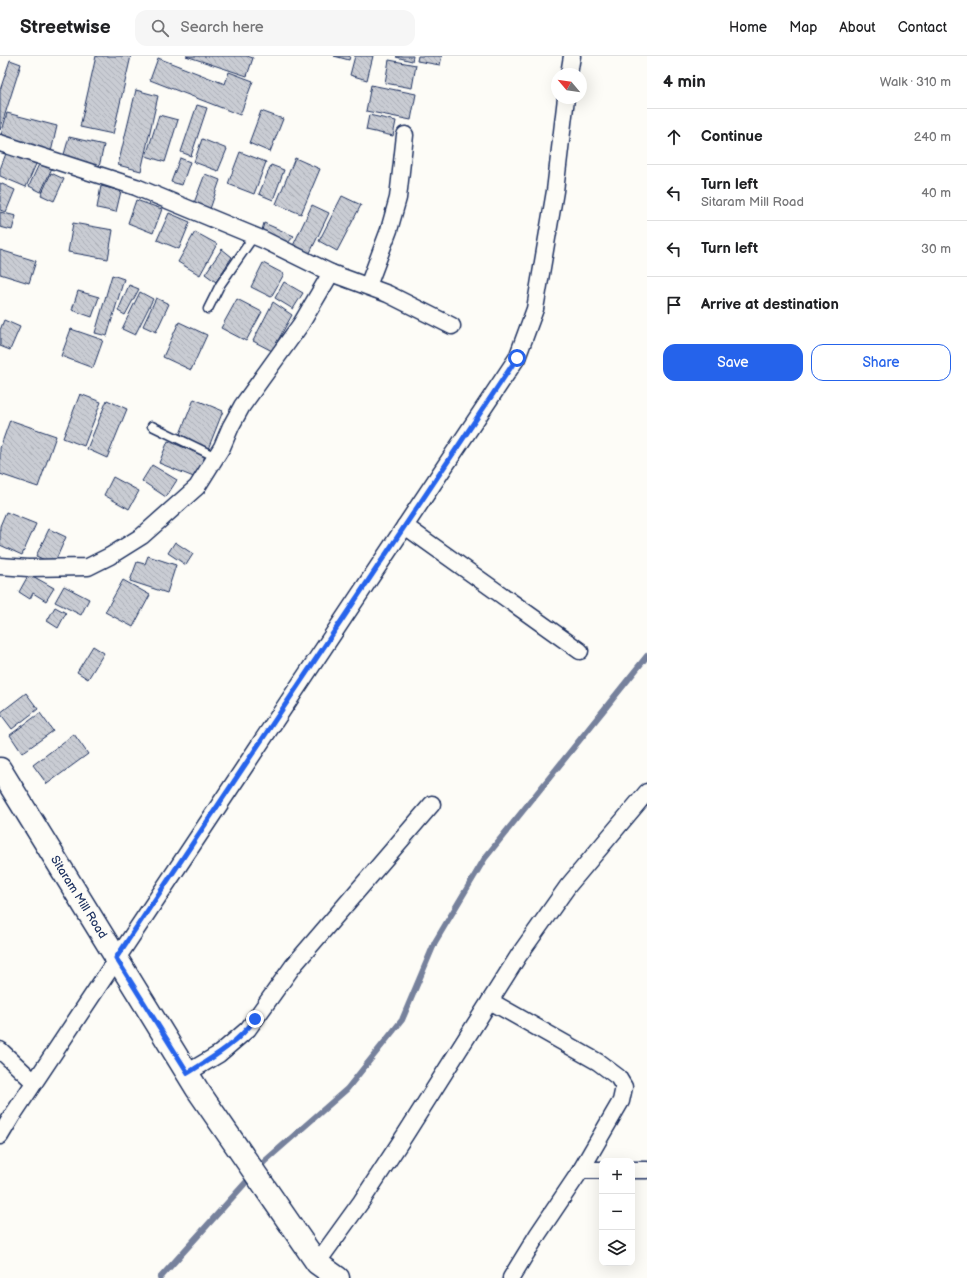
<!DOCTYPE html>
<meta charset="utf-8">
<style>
:root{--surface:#fff;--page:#f6f6f6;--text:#202124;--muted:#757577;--line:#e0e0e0;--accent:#2563eb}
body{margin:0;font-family:"Balsamiq Sans",sans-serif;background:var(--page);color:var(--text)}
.controls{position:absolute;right:12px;bottom:12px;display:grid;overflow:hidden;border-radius:8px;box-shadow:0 4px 16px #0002}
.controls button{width:36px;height:36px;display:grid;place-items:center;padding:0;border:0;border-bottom:1px solid var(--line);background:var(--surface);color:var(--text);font:20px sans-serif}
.compass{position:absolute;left:551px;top:12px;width:36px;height:36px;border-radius:50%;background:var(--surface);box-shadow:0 4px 16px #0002;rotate:299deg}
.stop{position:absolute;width:12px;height:12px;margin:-9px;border:3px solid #2563eb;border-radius:50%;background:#fff}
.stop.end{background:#2563eb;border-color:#fff;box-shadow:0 1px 4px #0008}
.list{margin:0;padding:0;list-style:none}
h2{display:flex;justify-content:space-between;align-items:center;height:52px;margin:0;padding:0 16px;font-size:17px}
h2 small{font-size:13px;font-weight:400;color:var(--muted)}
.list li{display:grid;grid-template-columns:26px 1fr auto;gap:12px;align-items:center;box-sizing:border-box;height:56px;padding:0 16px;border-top:1px solid var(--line)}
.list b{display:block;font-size:15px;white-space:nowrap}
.list p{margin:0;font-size:13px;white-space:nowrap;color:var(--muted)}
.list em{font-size:13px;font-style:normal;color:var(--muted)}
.actions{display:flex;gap:8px;padding:12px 16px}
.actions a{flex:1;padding:9px 0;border:1px solid var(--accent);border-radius:12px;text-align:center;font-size:14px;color:var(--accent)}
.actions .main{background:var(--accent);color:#fff}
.icon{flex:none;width:22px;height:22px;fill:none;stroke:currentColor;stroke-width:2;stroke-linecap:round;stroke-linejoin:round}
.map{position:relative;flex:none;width:647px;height:1222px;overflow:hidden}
header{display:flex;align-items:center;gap:24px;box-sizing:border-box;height:56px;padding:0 20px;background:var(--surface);border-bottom:1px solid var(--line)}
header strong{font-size:19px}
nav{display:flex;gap:22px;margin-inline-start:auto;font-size:14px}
.search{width:280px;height:36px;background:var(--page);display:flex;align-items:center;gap:10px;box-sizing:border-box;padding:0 14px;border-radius:12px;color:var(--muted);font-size:15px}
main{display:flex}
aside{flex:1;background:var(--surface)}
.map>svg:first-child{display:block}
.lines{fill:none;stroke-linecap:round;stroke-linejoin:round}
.stream{stroke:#76819c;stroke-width:6}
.building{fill:url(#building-back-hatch);stroke:#1b2f5e}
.lane-casing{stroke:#1b2f5e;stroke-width:11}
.street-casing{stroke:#1b2f5e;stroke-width:19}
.secondary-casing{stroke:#1b2f5e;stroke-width:25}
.lane{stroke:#fdfcf7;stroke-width:8}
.street{stroke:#fdfcf7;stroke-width:16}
.secondary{stroke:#fdfcf7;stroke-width:22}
.route{stroke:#2563eb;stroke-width:5}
.labels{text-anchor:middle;stroke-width:3.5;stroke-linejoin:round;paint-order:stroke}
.street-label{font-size:12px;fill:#1b2f5e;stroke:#fdfcf7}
</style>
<header>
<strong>Streetwise</strong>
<div class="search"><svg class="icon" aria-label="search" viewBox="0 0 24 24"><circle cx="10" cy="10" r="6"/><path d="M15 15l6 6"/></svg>Search here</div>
<nav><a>Home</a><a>Map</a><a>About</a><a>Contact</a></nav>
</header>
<main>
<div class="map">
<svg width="647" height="1222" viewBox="0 0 647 1222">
<defs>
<pattern id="building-back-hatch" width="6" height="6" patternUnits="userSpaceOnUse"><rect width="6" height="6" fill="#c9ccd3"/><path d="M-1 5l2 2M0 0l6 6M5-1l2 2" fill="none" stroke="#acb0b8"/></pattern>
</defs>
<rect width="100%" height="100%" fill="#fdfcf7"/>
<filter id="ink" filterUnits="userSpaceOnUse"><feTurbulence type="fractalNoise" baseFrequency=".025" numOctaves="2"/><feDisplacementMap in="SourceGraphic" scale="8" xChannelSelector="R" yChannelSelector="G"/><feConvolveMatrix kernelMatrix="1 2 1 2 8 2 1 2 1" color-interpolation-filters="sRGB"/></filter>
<g filter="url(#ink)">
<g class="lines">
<!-- stream -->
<path class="stream" d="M160 1222 265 1105 347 1033 402 964 435 886 485 802 647 600"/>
</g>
<!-- building -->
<g class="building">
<path d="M96 0H131L113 78 80 71Z"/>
<path d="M186 0H247L253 2 247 20Z"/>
<path d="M334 0H350L349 4Z"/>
<path d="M355 0H373L367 24 350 19Z"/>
<path d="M397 0H413L412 5 396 1Z"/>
<path d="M418 0H442L440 9 417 5Z"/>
<path d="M158 2 225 28 229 16 253 25 240 59 150 24Z"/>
<path d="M10 4 21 8 0 74V34Z"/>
<path d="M389 4 416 9 412 32 385 27Z"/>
<path d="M371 29 416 38 411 64 366 55Z"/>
<path d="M136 34 158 40 141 115 118 109Z"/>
<path d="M197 49 207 52 191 100 181 96Z"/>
<path d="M261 55 283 63 270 96 249 87Z"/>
<path d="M7 57 57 70 51 96 0 83Z"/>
<path d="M159 59 178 64 165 106 146 100Z"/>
<path d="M369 59 396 65 393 80 366 74Z"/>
<path d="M69 81 104 89 99 111 63 102Z"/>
<path d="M202 83 227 93 218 115 194 106Z"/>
<path d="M7 95 36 108 26 131 0 120V113Z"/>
<path d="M240 96 266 106 254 138 228 128Z"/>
<path d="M180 102 190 106 182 129 171 126Z"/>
<path d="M295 102 320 113 301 158 276 148Z"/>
<path d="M40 106 52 112 41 136 29 130Z"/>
<path d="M271 109 284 114 273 144 259 138Z"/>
<path d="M51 117 64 123 54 145 41 139Z"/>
<path d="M205 118 220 124 210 153 194 147Z"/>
<path d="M0 127 15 134 6 156 0 154Z"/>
<path d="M101 130 121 135 116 156 97 152Z"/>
<path d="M342 140 361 149 337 195 319 185Z"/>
<path d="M136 144 162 153 153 177 128 167Z"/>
<path d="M312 149 329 157 308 201 291 194Z"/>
<path d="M0 156 16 160 12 174 0 171Z"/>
<path d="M169 157 190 166 179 193 157 184Z"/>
<path d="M73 167 113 174 108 203 68 196Z"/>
<path d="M264 167 294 180 287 188 261 178Z"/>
<path d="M195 176 217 188 200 219 178 206Z"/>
<path d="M222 193 232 201 216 226 205 218Z"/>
<path d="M0 194 36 205 29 227 0 218Z"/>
<path d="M263 207 284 218 271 241 251 231Z"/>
<path d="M112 219 124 223 107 280 95 277Z"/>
<path d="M284 226 303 237 293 253 275 242Z"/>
<path d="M129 229 139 233 125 259 118 255Z"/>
<path d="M78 235 99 241 92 261 72 254Z"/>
<path d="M140 236 153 243 135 279 122 273Z"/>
<path d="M156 242 169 248 156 276 143 270Z"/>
<path d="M237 243 262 256 246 285 221 272Z"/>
<path d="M273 246 292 259 272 295 253 285Z"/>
<path d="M4 264 20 271 10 294 0 290V274Z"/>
<path d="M179 266 207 279 191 314 163 301Z"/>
<path d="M71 273 103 284 93 312 61 300Z"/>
<path d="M80 338 101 346 84 390 63 382Z"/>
<path d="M194 343 223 355 208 393 180 378Z"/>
<path d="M107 344 127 353 107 402 87 393Z"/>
<path d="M10 364 56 380 38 431 0 418V392Z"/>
<path d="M168 385 205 400 196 422 159 407Z"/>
<path d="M152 409 177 424 166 441 142 425Z"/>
<path d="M113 421 139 435 129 453 104 439Z"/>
<path d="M6 456 36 468 22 499 0 489V470Z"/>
<path d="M49 473 66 481 54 508 36 500Z"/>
<path d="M175 486 193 498 186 509 168 497Z"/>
<path d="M148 500 176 509 167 537 130 525 137 506 145 508Z"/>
<path d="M29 518 54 532 46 545 33 537 30 543 19 536Z"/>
<path d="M123 524 150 539 133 571 105 556Z"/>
<path d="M64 530 89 543 81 559 55 546Z"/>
<path d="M55 551 66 557 58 572 47 565Z"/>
<path d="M93 590 104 597 88 623 77 616Z"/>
<path d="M26 637 38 653 12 673 0 657Z"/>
<path d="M40 657 53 675 22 697 10 679Z"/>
<path d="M74 678 88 698 47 728 33 709Z"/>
</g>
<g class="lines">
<defs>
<g id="lane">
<path d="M208 253 220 229 254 180"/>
<path d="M152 370 216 401"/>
</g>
<g id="street">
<path d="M569 18 572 0"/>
<path d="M0 87 136 131 264 184 331 217 388 238 452 270"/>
<path d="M368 230 389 174 398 142 405 79"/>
<path d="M405 470 580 595"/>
<path d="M0 510 28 512 88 511 110 500 142 480 197 431 222 391 231 370 242 350 301 268 331 217"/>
<path d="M490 945 598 1006 618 1021 624 1031 621 1045 581 1114"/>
<path d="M0 994 34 1026"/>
<path d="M187 1017 219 998 248 973 293 910 432 748"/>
<path d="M0 1080 12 1060 517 302 535 253 555 135 566 42"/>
<path d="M632 1114H647"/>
<path d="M317 1207 361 1146 405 1079 519 899 568 830 647 736"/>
<path d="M511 1222 538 1178 581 1114H602"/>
</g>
<path id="secondary" d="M0 713 197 1033 317 1207 338 1222"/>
</defs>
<!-- lane casing -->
<use href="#lane" class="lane-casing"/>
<!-- street casing -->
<use href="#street" class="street-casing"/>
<!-- secondary casing -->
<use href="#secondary" class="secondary-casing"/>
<!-- lane -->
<use href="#lane" class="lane"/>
<!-- street -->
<use href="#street" class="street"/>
<!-- secondary -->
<use href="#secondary" class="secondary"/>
</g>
</g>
<g class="lines" filter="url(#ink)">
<!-- route -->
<path class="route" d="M255 963C238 987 212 1002 188 1017L116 902 517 302"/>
</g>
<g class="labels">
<!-- street labels -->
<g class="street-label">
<text transform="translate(79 841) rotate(58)" y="4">Sitaram Mill Road</text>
</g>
</g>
</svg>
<div class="controls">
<button>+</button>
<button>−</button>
<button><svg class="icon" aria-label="layers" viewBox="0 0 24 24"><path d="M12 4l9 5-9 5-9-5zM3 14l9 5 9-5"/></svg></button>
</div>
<svg class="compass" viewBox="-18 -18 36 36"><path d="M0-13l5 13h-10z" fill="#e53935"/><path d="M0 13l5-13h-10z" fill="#757577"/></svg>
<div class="stop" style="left:517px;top:302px"></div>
<div class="stop end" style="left:255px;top:963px"></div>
</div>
<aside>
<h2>4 min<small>Walk · 310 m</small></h2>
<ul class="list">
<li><svg class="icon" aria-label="ahead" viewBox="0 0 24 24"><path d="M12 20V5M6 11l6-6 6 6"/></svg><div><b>Continue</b></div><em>240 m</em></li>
<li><svg class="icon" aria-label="left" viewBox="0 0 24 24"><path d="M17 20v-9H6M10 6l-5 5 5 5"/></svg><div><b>Turn left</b><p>Sitaram Mill Road</p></div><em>40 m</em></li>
<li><svg class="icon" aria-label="left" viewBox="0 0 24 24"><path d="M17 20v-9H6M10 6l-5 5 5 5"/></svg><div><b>Turn left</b></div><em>30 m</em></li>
<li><svg class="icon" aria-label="arrive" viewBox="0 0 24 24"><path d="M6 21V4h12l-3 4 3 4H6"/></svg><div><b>Arrive at destination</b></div></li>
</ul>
<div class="actions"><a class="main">Save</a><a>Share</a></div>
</aside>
</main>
